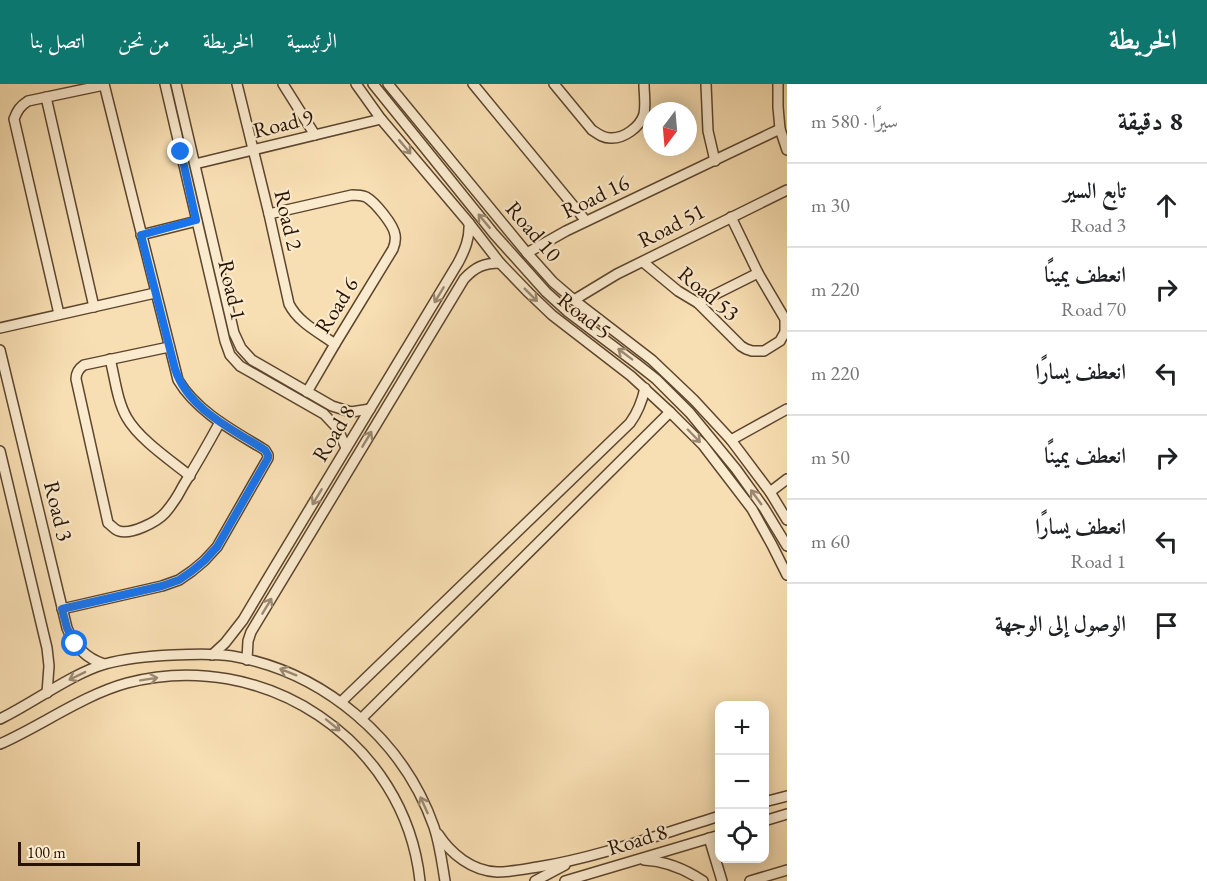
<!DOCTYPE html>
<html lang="ar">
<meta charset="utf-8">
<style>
:root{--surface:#fff;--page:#f6f6f6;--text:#202124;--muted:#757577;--line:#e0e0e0;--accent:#0f766e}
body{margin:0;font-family:"EB Garamond",Amiri,serif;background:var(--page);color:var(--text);direction:rtl}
.controls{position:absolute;right:18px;bottom:18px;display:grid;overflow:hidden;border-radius:12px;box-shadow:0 3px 15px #0003}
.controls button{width:54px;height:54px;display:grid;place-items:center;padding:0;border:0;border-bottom:2px solid var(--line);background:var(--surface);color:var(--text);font:30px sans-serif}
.compass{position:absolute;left:643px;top:18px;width:54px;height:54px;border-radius:50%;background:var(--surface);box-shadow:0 3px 15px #0003;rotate:196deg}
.scale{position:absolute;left:18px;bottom:15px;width:122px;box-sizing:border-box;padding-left:6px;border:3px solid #281201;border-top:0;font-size:16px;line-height:21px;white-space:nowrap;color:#281201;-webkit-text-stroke:4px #faeace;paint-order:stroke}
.stop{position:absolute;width:18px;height:18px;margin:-14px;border:4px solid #1a73e8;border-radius:50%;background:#fff}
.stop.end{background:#1a73e8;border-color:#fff;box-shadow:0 2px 6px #0008}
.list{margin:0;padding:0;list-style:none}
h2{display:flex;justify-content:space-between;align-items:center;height:78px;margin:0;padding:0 24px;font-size:26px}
h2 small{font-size:20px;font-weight:400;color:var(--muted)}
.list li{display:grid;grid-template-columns:39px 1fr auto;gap:18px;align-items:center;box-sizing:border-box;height:84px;padding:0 24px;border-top:2px solid var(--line)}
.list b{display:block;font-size:22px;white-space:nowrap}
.list p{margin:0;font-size:20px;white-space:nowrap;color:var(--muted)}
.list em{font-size:20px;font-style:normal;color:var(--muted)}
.icon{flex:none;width:33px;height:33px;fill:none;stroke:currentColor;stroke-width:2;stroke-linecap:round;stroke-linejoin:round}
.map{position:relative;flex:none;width:787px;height:797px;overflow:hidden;direction:ltr}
header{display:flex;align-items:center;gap:36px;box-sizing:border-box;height:84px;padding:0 30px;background:var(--accent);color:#fff}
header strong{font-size:28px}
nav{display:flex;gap:33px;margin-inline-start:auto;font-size:21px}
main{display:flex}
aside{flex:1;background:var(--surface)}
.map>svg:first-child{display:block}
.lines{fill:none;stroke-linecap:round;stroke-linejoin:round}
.minor-casing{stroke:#5c452e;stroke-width:12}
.minor{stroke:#faeace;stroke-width:9}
.oneway{stroke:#9c8972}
.route{stroke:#1a73e8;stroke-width:8}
.labels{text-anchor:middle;stroke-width:4.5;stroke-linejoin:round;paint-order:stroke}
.street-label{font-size:22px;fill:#281201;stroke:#faeace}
</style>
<header>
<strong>الخريطة</strong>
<nav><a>الرئيسية</a><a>الخريطة</a><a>من نحن</a><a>اتصل بنا</a></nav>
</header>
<main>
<aside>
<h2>8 دقيقة<small>سيرًا · 580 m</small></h2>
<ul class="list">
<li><svg class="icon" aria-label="ahead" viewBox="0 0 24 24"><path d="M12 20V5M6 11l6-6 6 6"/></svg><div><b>تابع السير</b><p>Road 3</p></div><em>30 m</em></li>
<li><svg class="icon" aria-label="right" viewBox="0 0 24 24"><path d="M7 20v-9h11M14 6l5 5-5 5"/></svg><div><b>انعطف يمينًا</b><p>Road 70</p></div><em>220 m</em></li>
<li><svg class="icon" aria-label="left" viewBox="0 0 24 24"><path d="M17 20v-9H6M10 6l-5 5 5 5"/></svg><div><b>انعطف يسارًا</b></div><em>220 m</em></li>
<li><svg class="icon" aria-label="right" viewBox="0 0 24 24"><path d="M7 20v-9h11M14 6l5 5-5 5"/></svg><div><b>انعطف يمينًا</b></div><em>50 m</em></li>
<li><svg class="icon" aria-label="left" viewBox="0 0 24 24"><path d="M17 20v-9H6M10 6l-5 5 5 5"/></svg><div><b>انعطف يسارًا</b><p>Road 1</p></div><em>60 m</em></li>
<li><svg class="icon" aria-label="arrive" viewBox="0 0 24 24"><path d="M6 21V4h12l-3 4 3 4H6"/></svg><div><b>الوصول إلى الوجهة</b></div></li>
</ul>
</aside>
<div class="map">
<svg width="787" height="797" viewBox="0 0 787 797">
<rect width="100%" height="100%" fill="#f8dfb3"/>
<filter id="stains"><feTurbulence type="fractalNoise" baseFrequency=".00333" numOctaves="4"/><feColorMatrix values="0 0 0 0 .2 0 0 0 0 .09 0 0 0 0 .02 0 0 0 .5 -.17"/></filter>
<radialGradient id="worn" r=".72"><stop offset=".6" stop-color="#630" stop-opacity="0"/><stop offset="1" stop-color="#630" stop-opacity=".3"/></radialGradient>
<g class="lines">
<defs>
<g id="minor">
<path d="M165 0 225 257 230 271 240 282 324 330 338 345 346 364"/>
<path d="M176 0 234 249 241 264 252 276 332 322 351 328 370 325"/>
<path d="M237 0 269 130 289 220C298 238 318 248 335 260"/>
<path d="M283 0 315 51"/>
<path d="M356 0 381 35 469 139 500 179 529 209 552 231 631 292 670 328 703 361 752 425 772 461 787 491"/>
<path d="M373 0 494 150 546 208 568 228 637 280 656 295 690 329 736 385 764 424 787 462"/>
<path d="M388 0 527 169 553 198 574 216 652 276 694 316 731 356 770 408 787 436"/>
<path d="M473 0 586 137"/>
<path d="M554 0 592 46C598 50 603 54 610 54 624 55 640 43 644 30 646 20 644 10 644 0"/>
<path d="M706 0 708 47 715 77"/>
<path d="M778 0V23L780 45 787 66"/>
<path d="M46 13 94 223"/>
<path d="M195 80 381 35"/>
<path d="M269 130 352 111C356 111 361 111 366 113 375 118 394 141 395 151 396 156 395 160 393 165L335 260 307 308"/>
<path d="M141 151 197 137"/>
<path d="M527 169 566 147 780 45"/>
<path d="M643 178 678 207 698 219 741 262 746 265 752 267H764L780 257 785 248V235L758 189 731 133"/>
<path d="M574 216 617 190 787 106"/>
<path d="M698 219 758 189"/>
<path d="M59 230 14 35C17 27 20 22 28 17L104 1"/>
<path d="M0 244 155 209"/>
<path d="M169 263 84 281C78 285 76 289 76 295L108 439C112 442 115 446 119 447 131 451 157 438 165 429 172 421 178 412 183 402 196 381 208 360 220 338"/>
<path d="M0 266 67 544C74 562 85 574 104 580"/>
<path d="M110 275C115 294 117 317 127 334 139 355 170 376 190 392"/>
<path d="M731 356 787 325"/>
<path d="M0 367 47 564 49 582 47 609"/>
<path d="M770 408 787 395"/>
<path d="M62 525 162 502 179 496 192 487 204 477 217 463 268 374V371L265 366C234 347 197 328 178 296L104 0"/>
<path d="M212 571 225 559 243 536 268 494 458 179C465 166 470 154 469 139"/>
<path d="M247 576 248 557 251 548 464 195C475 183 484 179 500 179"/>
<path d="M341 618 630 339C638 328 642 318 645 304"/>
<path d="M0 635C33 619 71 590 105 580 127 574 150 572 173 571 192 570 213 569 232 572 324 588 403 655 434 743 440 761 442 779 445 797"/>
<path d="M361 635 670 328"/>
<path d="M0 660C41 642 83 611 127 599 263 563 405 656 420 797"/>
<path d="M764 718 787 712"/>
<path d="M764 737 787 730"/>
<path d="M438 750C451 770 472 787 497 788 511 788 525 785 538 783 600 773 660 750 720 732"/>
<path d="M709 754 722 797"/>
<path d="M644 776C665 777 685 785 703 797"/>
<path d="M535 797 565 781"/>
<path d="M565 797 720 751"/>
<path d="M750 797 787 786"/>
</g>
</defs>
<!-- minor casing -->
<use href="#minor" class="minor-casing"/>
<!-- minor -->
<use href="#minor" class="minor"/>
</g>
<!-- one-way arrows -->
<defs><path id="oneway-shaft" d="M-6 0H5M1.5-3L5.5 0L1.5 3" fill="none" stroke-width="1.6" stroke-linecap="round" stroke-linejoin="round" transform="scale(1.5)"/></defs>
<g class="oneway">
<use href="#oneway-shaft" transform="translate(405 63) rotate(50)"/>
<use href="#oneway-shaft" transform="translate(484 137) rotate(-130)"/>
<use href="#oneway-shaft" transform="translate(439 211) rotate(121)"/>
<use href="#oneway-shaft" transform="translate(531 211) rotate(45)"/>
<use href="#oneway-shaft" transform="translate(625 270) rotate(-143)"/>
<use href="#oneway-shaft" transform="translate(694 352) rotate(46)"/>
<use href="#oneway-shaft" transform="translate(367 355) rotate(-59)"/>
<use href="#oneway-shaft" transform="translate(317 413) rotate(121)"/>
<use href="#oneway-shaft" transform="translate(756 413) rotate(-126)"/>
<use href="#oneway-shaft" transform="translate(267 522) rotate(-59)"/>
<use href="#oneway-shaft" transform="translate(288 588) rotate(-158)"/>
<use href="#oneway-shaft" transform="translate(77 592) rotate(154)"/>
<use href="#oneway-shaft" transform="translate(149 595) rotate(-9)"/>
<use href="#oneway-shaft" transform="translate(333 641) rotate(39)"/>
<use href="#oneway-shaft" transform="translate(424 721) rotate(-114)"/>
</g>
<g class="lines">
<!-- route -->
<path class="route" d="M75 560 67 544 62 525 162 502 179 496 192 487 204 477 217 463 268 374V371L265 366C232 345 188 325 175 285L141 151 196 136 181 68"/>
</g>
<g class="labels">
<!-- street labels -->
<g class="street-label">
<text transform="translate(283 39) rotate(-14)" y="8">Road 9</text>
<text transform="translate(595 112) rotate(-26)" y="8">Road 16</text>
<text transform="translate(289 136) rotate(77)" y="8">Road 2</text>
<text transform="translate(671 141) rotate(-27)" y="8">Road 51</text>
<text transform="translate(534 147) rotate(49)" y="8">Road 10</text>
<text transform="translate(233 206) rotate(77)" y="8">Road 1</text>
<text transform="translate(709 209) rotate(40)" y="8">Road 53</text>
<text transform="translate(336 221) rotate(-58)" y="8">Road 6</text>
<text transform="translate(585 231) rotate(38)" y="8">Road 5</text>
<text transform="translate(333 349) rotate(-59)" y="8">Road 8</text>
<text transform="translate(59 427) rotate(76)" y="8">Road 3</text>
<text transform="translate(637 755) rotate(-17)" y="8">Road 8</text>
</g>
</g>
<rect width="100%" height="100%" filter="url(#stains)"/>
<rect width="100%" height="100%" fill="url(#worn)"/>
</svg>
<div class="controls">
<button>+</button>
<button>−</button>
<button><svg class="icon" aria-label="locate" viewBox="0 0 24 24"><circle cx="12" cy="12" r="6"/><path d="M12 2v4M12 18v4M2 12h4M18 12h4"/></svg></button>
</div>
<svg class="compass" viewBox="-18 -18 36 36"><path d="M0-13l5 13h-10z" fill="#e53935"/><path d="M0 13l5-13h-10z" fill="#757577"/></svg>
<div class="scale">100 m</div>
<div class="stop" style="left:75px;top:560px"></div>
<div class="stop end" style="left:181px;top:68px"></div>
</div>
</main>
